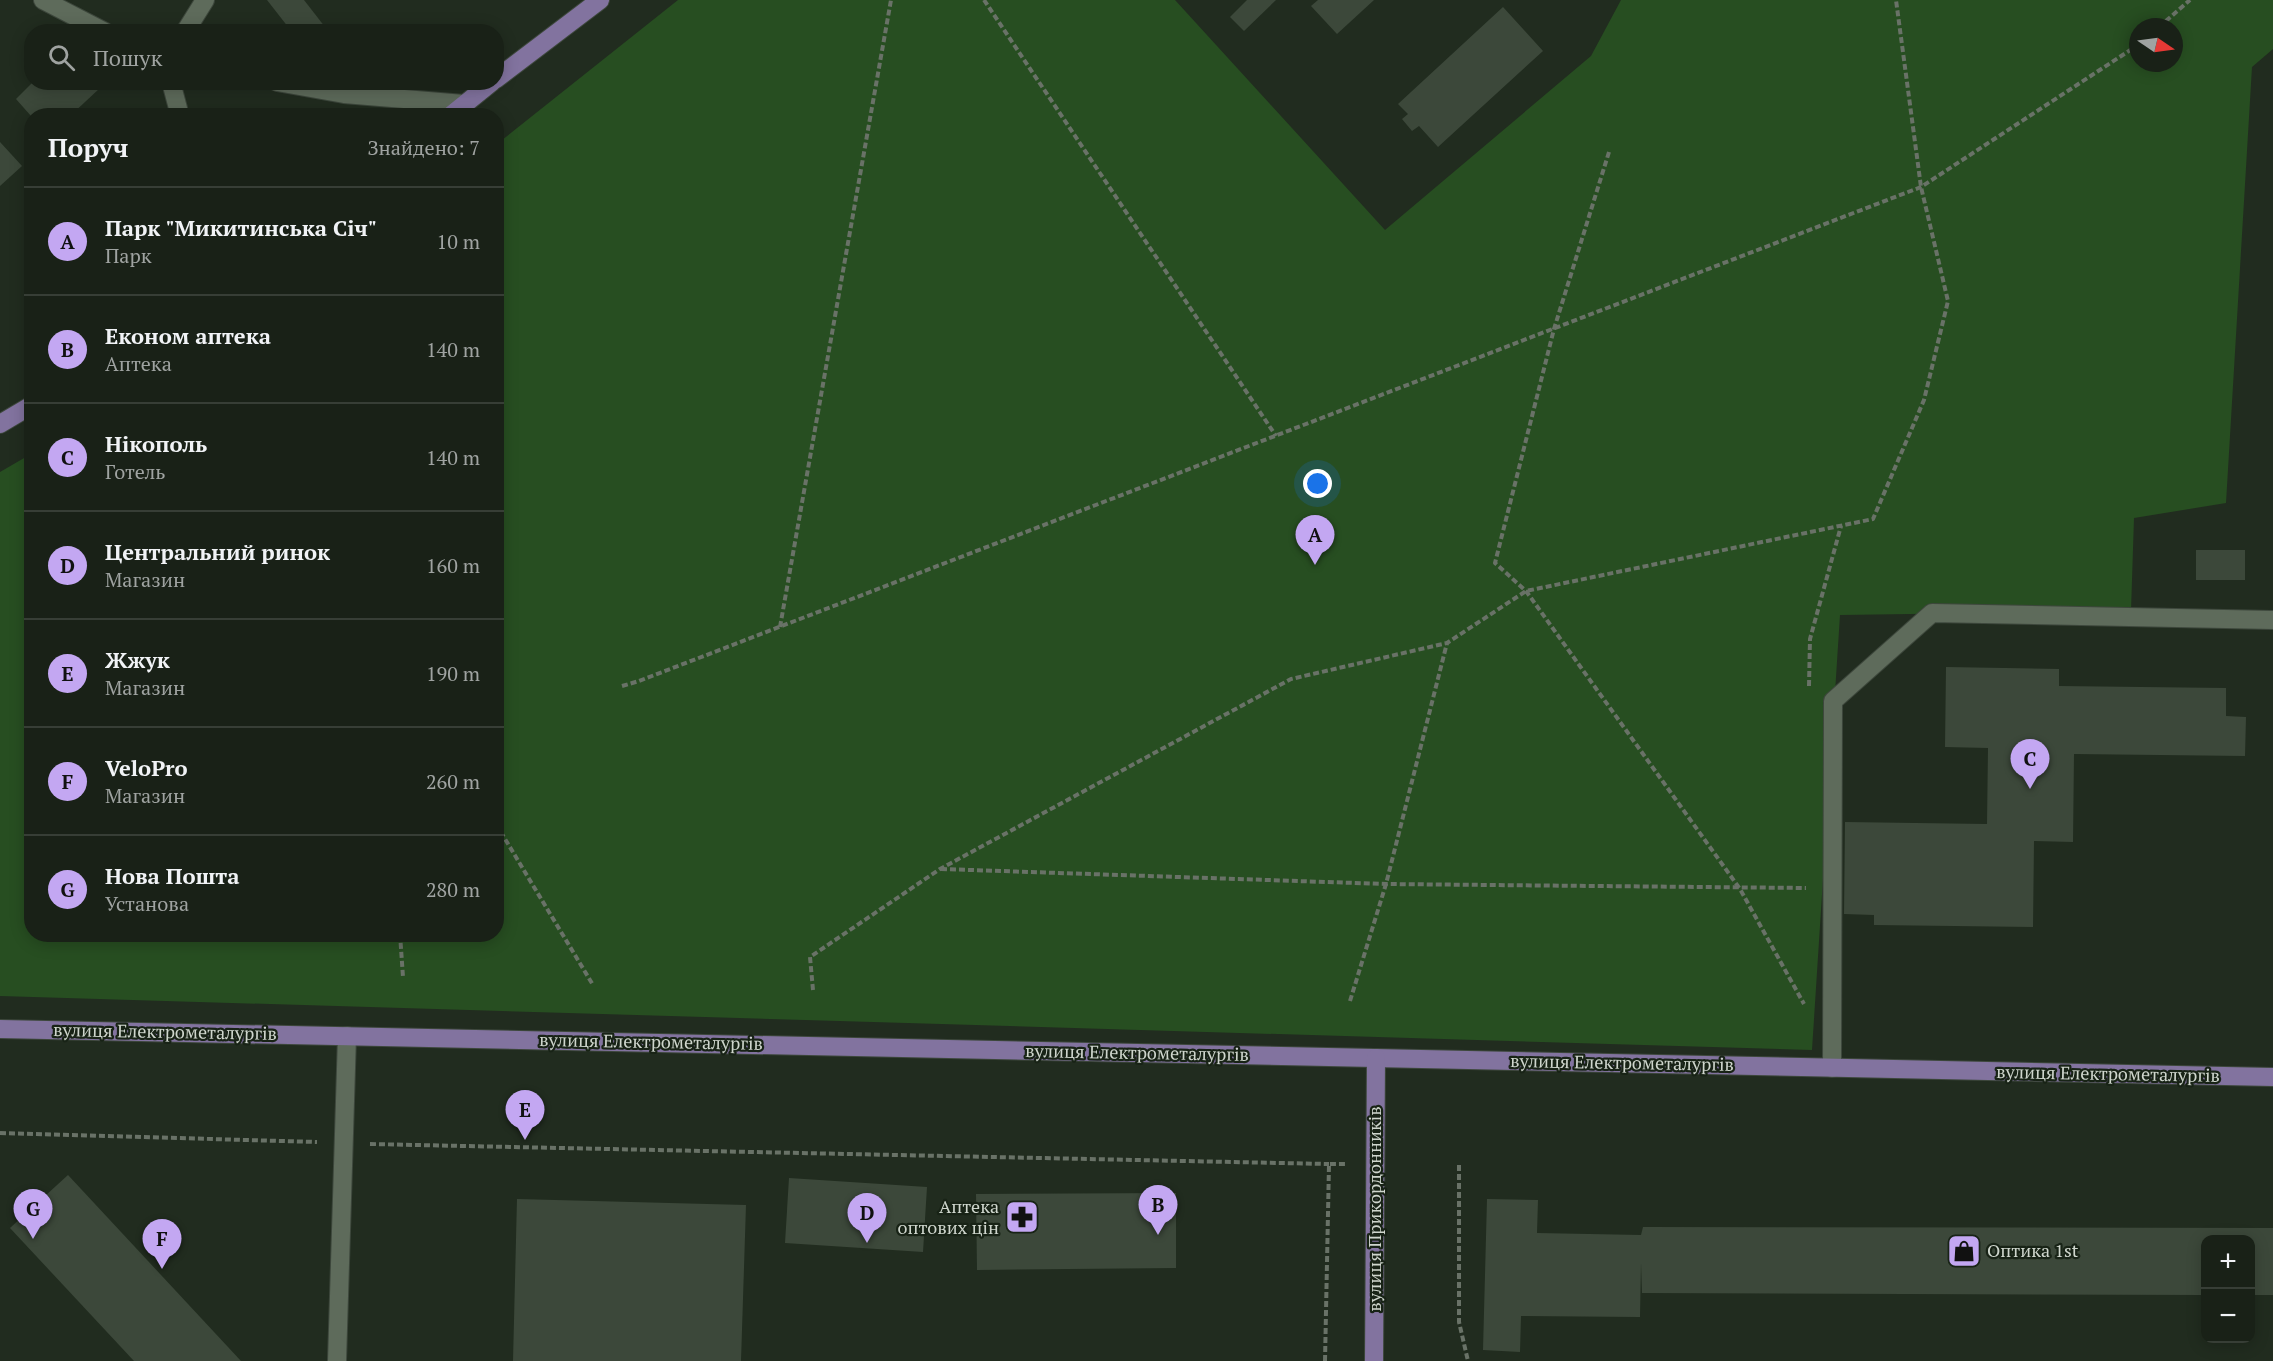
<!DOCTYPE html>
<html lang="uk">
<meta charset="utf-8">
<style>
:root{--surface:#192117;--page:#222920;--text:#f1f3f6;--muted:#9fa3a1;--line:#373e36;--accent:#c3a7f2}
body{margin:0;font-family:"PT Serif",serif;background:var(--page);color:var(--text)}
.controls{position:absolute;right:18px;bottom:18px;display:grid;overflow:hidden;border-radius:12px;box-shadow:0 3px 15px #0003}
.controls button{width:54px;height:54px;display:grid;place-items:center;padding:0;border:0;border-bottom:2px solid var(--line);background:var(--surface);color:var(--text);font:30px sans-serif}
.compass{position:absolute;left:2129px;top:18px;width:54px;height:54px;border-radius:50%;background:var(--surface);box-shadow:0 3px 15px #0003;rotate:103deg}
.you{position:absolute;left:1318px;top:484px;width:21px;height:21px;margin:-15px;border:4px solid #fff;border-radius:50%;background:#1a73e8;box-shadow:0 0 0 9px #1a73e833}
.badge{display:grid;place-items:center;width:39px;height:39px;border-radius:50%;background:var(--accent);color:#111;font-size:20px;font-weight:700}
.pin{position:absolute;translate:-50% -50px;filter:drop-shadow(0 2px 3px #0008)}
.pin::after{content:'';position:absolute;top:32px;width:21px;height:18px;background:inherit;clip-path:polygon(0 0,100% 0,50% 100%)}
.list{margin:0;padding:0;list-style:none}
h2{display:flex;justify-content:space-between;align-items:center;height:78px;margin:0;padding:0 24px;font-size:26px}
h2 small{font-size:20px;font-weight:400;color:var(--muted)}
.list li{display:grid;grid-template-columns:39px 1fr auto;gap:18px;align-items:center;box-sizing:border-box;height:108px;padding:0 24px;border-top:2px solid var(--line)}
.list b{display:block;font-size:22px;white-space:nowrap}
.list p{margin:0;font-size:20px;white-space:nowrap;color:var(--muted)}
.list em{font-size:20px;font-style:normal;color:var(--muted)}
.icon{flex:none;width:33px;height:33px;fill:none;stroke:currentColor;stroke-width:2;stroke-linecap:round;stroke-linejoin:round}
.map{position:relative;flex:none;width:2273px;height:1361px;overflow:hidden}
.search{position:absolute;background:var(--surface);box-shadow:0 3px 15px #0003;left:24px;top:24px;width:480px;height:66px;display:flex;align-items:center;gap:15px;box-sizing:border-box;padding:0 21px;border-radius:24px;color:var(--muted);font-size:22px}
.panel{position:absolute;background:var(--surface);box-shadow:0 3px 15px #0003;left:24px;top:108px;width:480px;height:834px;border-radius:24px}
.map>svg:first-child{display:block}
.green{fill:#274e21;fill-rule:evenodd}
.building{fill:#3c483a}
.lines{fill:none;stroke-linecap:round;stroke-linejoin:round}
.minor-casing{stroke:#3d473c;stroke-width:20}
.major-casing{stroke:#3d473c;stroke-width:20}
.path{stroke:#697267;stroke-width:4;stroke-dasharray:6 3;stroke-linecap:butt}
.minor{stroke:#5e6b5b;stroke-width:18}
.major{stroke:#82739f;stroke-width:18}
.labels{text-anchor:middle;stroke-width:4.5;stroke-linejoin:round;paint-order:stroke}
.street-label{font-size:18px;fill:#cfd6cd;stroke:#182316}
.poi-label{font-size:18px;fill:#cfd6cd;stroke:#182316;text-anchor:end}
</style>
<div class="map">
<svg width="2273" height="1361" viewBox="0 0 2273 1361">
<rect width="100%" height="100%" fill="#212c1f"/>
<!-- green -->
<path class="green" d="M678 0H1175L1385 230 1591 56 1621 0H2273V49L2252 67 2226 503 2134 518 2131 611 1840 615 1812 1050 0 996V472L31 454 32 934H496L497 144ZM2138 27H2174V63H2138Z"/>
<!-- building -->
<g class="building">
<path d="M267 0H304L325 27 320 32H292Z"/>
<path d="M1247 0H1276L1244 31 1230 17Z"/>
<path d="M1318 0H1374L1337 34 1311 6Z"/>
<path d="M1503 7 1543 51 1438 147 1419 126 1412 131 1402 119 1408 114 1398 104Z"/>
<path d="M33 82H96L100 88 70 116H31L16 99Z"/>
<path d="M0 142 22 166 0 186Z"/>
<rect x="2196" y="550" width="49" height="30"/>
<path d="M1946 667 2059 669V686L2226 688V716L2246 717 2245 756 2074 754 2073 842 2034 841 2033 927 1874 925V915L1844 914 1845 822 1987 824 1988 748 1945 747Z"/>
<path d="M68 1175 241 1361H134L10 1228Z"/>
<path d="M789 1178 927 1187 923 1252 785 1243Z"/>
<path d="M1176 1193V1268L977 1270 976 1194Z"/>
<path d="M517 1199 746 1205 741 1361H513Z"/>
<path d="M1487 1199 1538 1200 1537 1233 1641 1235 1643 1227 2273 1228V1295H2250V1240H2206V1295L1642 1293 1641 1263 1640 1317 1521 1316 1520 1352 1483 1350Z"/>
</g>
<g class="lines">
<defs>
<g id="minor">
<path d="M43 0 105 32"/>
<path d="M185 32 205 0"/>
<path d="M171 82 180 116"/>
<path d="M277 82 344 94 464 104"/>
<path d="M1832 1068 1833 701 1932 613 2273 620"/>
<path d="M337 1361 347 1036"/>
</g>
<g id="major">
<path d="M496 79 600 0"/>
<path d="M450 116 492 82"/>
<path d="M0 424 32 405"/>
<path d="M0 1029 2273 1077"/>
<path d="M1374 1361 1376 1058"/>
</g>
</defs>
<!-- minor casing -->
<use href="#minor" class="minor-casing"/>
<!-- major casing -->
<use href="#major" class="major-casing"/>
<!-- path -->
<g class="path">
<path d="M984 0 1276 436"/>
<path d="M2159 27 2190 0"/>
<path d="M1609 152 1554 329 1495 563 1526 591 1740 889 1804 1004"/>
<path d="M780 627 891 0"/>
<path d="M622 686 639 681 1921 187 2138 45"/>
<path d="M1809 686 1810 639 1841 526"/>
<path d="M496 824 593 985"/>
<path d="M941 869 1386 884 1806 888"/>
<path d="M400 934 403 977"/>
<path d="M813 990 810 957 940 869 1291 679 1447 643 1526 591 1873 519 1924 400 1948 301 1921 187 1896 0"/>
<path d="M1350 1001 1386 884 1447 643"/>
<path d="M0 1133 317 1142"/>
<path d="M370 1144 1329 1164"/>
<path d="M1459 1165V1322L1468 1361"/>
<path d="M1325 1361 1329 1164H1347"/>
</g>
<!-- minor -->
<use href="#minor" class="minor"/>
<!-- major -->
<use href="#major" class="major"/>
</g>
<!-- icons -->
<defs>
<symbol id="pharmacy-square" viewBox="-11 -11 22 22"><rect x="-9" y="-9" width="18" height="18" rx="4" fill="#c3a7f2" stroke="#182316"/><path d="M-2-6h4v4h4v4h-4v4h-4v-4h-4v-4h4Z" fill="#111"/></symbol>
<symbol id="shop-square" viewBox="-11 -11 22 22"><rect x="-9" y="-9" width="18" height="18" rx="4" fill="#c3a7f2" stroke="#182316"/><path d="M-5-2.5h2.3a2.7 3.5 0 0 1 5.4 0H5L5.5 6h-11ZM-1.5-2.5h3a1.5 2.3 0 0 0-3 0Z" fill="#111"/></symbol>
</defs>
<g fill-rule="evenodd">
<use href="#pharmacy-square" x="1003" y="1198" width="38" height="38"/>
<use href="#shop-square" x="1945" y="1232" width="38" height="38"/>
</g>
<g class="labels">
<!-- street labels -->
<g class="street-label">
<text transform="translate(165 1032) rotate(1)" y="6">вулиця Електрометалургів</text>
<text transform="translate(651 1042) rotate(1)" y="6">вулиця Електрометалургів</text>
<text transform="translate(1137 1053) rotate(1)" y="6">вулиця Електрометалургів</text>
<text transform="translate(1622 1063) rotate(1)" y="6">вулиця Електрометалургів</text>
<text transform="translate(2108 1074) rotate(1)" y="6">вулиця Електрометалургів</text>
<text transform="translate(1375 1209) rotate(-90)" y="6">вулиця Прикордонників</text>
</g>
<!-- poi labels -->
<g class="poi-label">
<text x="999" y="1213">Аптека<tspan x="999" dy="21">оптових цін</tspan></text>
<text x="1987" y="1257" text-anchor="start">Оптика 1st</text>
</g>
</g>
</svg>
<div class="controls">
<button>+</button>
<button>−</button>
</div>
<svg class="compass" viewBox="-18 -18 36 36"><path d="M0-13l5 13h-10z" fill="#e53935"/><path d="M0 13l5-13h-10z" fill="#9fa3a1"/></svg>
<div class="you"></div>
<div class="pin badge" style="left:1315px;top:565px">A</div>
<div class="pin badge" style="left:1158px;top:1235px">B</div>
<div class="pin badge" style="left:2030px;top:789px">C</div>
<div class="pin badge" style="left:867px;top:1243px">D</div>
<div class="pin badge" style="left:525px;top:1140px">E</div>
<div class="pin badge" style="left:162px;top:1269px">F</div>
<div class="pin badge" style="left:33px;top:1239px">G</div>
<div class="search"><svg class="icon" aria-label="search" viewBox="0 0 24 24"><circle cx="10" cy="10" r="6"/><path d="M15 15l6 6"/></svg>Пошук</div>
<section class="panel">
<h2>Поруч<small>Знайдено: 7</small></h2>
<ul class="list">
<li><span class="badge">A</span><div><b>Парк &quot;Микитинська Січ&quot;</b><p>Парк</p></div><em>10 m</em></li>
<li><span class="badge">B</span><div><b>Економ аптека</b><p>Аптека</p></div><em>140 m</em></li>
<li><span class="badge">C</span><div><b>Нікополь</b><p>Готель</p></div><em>140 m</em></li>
<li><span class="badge">D</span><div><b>Центральний ринок</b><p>Магазин</p></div><em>160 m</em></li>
<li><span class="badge">E</span><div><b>Жжук</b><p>Магазин</p></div><em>190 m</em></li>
<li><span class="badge">F</span><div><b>VeloPro</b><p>Магазин</p></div><em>260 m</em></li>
<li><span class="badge">G</span><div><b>Нова Пошта</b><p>Установа</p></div><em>280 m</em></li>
</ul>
</section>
</div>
